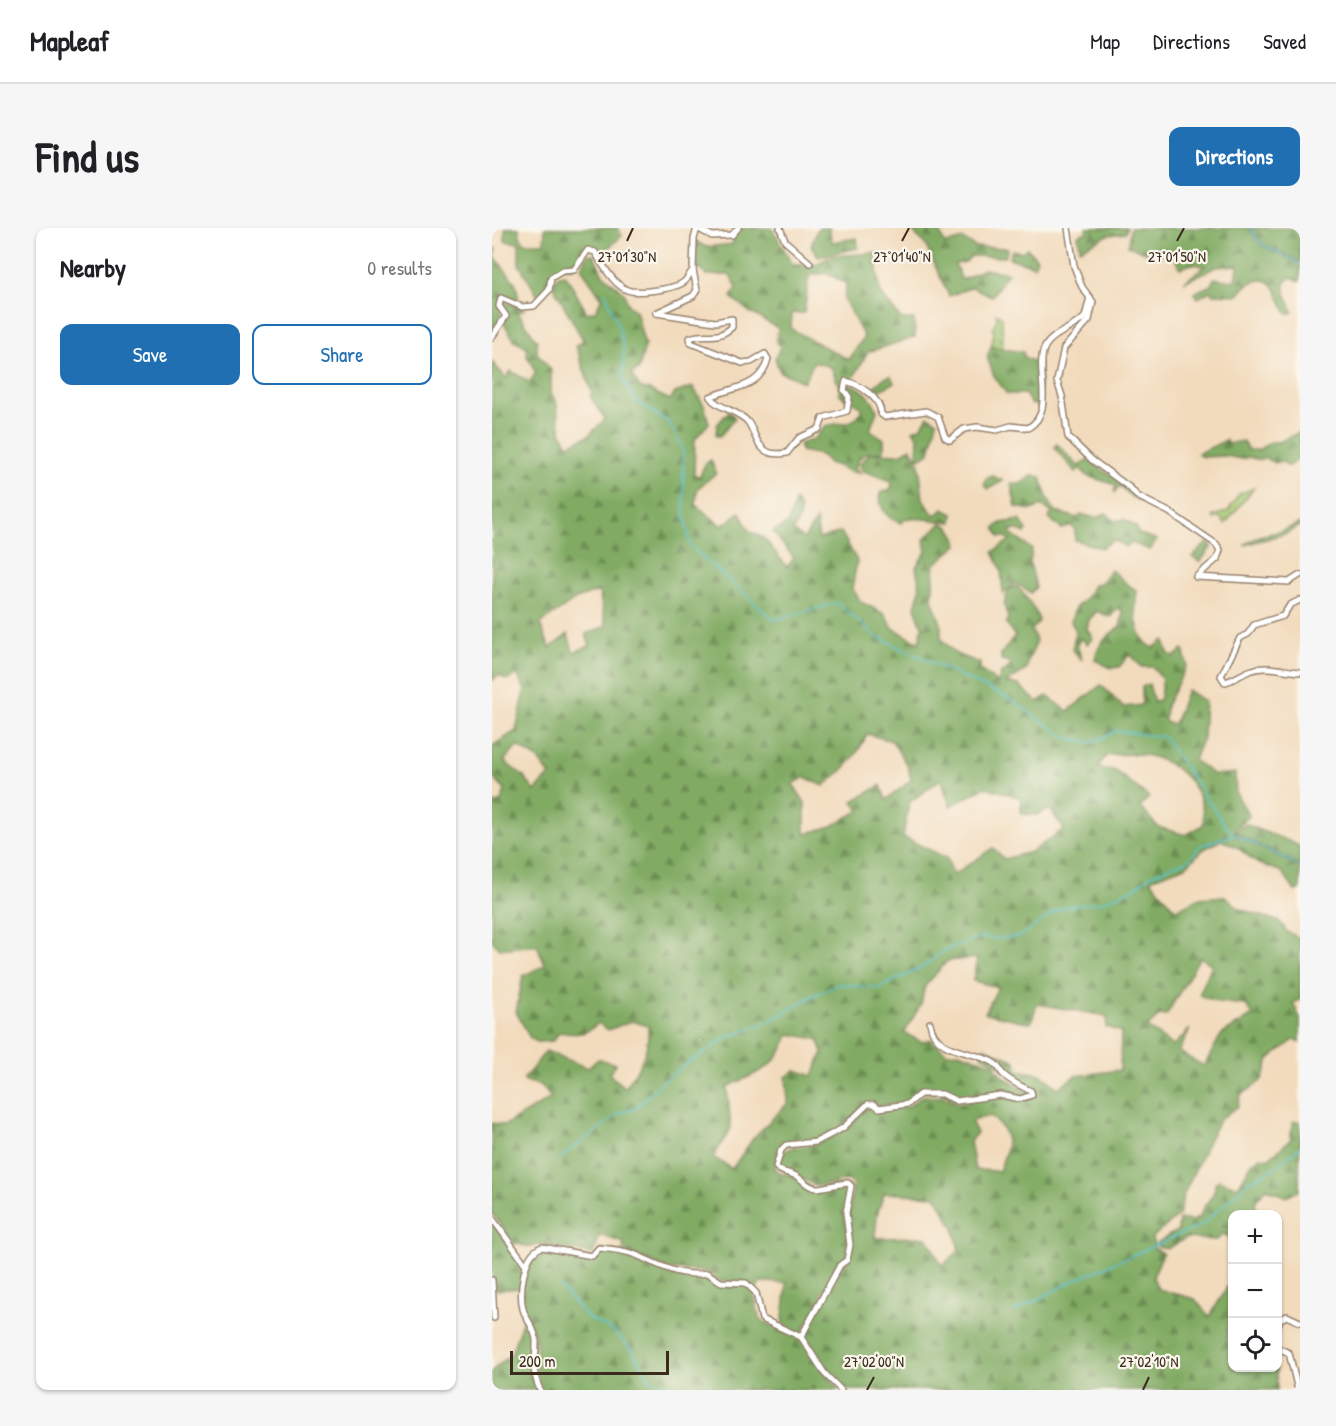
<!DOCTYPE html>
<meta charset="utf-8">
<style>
:root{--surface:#fff;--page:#f6f6f6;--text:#202124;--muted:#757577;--line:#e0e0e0;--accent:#1f6fb2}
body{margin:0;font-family:"Patrick Hand",sans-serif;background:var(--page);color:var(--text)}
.controls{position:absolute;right:18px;bottom:18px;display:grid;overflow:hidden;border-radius:12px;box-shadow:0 2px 4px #0004}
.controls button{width:54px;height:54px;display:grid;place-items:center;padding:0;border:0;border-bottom:2px solid var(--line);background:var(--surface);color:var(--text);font:30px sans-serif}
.scale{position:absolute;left:18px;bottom:15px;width:159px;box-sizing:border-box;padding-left:6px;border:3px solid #3b2a1e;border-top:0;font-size:16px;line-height:21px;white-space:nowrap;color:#3b2a1e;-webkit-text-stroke:4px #fbf7ec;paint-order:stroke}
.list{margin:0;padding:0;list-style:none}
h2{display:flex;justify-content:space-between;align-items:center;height:78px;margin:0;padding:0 24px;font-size:26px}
h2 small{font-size:20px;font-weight:400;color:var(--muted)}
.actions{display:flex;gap:12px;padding:18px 24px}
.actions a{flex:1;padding:14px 0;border:2px solid var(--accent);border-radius:12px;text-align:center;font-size:21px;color:var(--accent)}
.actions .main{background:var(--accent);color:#fff}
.icon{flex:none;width:33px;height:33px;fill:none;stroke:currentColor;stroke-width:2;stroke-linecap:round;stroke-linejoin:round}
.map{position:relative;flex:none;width:808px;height:1162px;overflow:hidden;border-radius:12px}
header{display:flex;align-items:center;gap:36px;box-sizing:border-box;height:84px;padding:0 30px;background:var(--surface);border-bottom:2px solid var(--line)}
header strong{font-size:28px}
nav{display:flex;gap:33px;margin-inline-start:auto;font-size:21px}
.intro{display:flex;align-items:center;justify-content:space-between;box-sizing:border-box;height:144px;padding:0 36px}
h1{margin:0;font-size:42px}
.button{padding:15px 27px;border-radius:12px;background:var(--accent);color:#fff;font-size:21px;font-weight:700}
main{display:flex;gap:36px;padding:0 36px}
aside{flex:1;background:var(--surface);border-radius:12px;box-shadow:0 2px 4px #0004}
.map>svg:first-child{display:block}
.grass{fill:url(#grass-dots);stroke:#6e7848;stroke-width:1.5}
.forest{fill:url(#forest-firs);stroke:#5e6a40;stroke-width:1.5;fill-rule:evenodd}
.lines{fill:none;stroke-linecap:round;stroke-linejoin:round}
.stream{stroke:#55c2cb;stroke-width:1.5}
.minor-casing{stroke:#96826e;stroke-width:8}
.minor{stroke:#fff;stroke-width:5}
.ticks{fill:none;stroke:#3b2a1e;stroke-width:2}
.ticks-label{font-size:15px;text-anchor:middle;fill:#3b2a1e;stroke:#fbf7ec;stroke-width:4.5;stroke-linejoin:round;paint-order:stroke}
</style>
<header>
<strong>Mapleaf</strong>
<nav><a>Map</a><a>Directions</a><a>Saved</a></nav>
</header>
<div class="intro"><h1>Find us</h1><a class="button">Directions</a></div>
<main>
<aside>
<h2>Nearby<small>0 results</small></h2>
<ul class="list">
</ul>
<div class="actions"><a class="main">Save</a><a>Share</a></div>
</aside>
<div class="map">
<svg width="808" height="1162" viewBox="0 0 808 1162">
<defs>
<pattern id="grass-dots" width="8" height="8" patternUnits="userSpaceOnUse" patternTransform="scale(1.5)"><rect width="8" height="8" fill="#a2c671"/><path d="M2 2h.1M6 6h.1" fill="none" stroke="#8caa61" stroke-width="1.8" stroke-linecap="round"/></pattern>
<pattern id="forest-firs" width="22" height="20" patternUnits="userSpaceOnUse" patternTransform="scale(1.5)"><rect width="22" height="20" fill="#81ab63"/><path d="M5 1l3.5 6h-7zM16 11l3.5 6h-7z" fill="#6b8b51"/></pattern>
</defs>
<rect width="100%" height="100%" fill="#fbf7ec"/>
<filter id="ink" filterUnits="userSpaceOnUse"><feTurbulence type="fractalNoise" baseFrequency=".0167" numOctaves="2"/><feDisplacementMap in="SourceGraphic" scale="12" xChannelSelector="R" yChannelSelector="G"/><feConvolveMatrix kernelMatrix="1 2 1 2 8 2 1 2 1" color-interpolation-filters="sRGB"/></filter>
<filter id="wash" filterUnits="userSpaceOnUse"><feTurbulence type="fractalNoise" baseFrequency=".008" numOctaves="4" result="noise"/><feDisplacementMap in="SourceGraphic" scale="24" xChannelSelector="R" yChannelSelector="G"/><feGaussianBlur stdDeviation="1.35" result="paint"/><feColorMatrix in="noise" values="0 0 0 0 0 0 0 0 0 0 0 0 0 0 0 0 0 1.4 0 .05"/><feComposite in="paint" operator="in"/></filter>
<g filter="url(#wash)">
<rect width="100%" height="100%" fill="#f2dbbd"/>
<!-- grass -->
<g class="grass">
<path d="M504 85 510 89 511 120 499 119 502 105 501 101 505 90Z"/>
<path d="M762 260 733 296 728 289 722 291 721 288 736 283 747 266Z"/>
</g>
<!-- forest -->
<g class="forest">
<path d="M13 0H27L28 9 33 15H52L53 0H126L130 8 109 26 95 18 81 40C57 36 59 56 47 70L27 36V15L13 13Z"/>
<path d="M248 0H280L301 37H321L342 28 383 25 388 64 409 91H422L423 109 376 124 360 152H353L355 173 347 165V158L339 139 322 134 312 154 288 144 283 130 289 118 284 114 286 100 259 85 239 69 245 60 238 47H214L205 38V14L214 19 241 16V9ZM336 45 354 56 352 71 372 109 357 132 299 101 300 85H312L317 47Z"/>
<path d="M326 0H337L340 14 365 10 366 20 327 29 319 18Z"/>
<path d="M417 0H446L453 16 471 11 483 19 516 20 513 29 479 28 474 34 463 36 470 52 492 41 516 45 500 68 480 59 457 68 433 16Z"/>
<path d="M594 0H635L633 5 616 7 588 21 586 7 595 4Z"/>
<path d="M638 0H758C766 24 789 23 808 37V53L799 49 793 54V65L801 84 796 86C785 76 787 46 764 53 755 56 752 59 746 67L721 66 718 63 706 70 702 65 719 57 722 50 741 53 745 47 746 37 724 39 692 54 713 38 700 36 688 40 678 22 673 21 672 26 662 27 636 18Z"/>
<path d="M760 0H808V35C791 20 767 24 760 0Z"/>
<path d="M0 18 4 21 2 27 24 56 28 77 12 69 7 78 9 88 0 104Z"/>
<path d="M535 20 545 31 542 38 517 30 520 22 530 24Z"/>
<path d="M96 26 102 27 110 45 132 65 136 77 144 83 153 118 147 141 139 146 148 160 155 161 178 172 183 165 201 159 212 177 217 195 203 211 202 247 208 248 213 236 219 232 224 245 205 261 204 277 230 298 248 284 257 303 272 310 295 339 302 330 281 304 296 295 303 272C313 283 306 292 301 303L312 311 324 292 327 311 349 304 365 333 360 360 369 374 393 386 401 400 427 415 430 399 423 379 428 361 424 339 434 324 432 311 450 295C460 298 464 308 466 317L443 336 440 371 449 396V411L464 426 488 435V442L506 455 509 445 519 438 516 433 509 432V426L523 408 514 395 516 390 512 377 516 362 525 358C532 366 545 383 547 393L539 403C552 419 534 424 535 441L514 455 527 457 545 474 555 468 576 483 609 457 631 479 650 477V459L657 456 662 475 668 470 670 452 661 439H649L638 426 627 439 619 440 603 432C605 417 615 407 628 399L631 386 627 379 618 389 605 383 597 392 595 401 601 410 595 416 589 410 585 417 590 432 580 421 584 403 579 394 583 380 593 371 602 357 610 354 619 342 645 364C642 382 642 409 661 420L672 412 676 425 682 429 691 421 695 437 674 478 673 494 682 496 695 462 713 474 711 509 702 532 722 547 743 545 744 565 757 588 740 606 808 639V661L803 663 790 644 765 635 745 619 729 612 712 621 694 638 658 651 684 682 707 670 733 668 748 681 788 694 795 704 808 710V772L801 775 808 790V814L802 812 777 831C770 859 770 851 748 868L746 878 728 891 718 909 691 968 687 987 660 1010 663 1021 671 1025 661 1049 666 1061 703 1071 717 1089C726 1077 730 1064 740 1053V1089L735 1103 740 1140H784L785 1162H354L326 1132 320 1115 313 1109C317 1092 331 1080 334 1064L341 1059 349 1038 356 1034 360 1017 357 985 361 956 356 952 325 958 287 939C292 909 308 924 326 915 335 911 344 907 352 903 364 897 369 880 380 878L387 884 417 878 430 868 449 869 465 875 518 868 529 874 542 868 541 861C522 851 508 835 489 827L492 819 524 833 525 842 548 846 566 860 583 848 628 842 629 804 614 799 615 788 545 776 539 795 493 785 506 759 481 753 485 730 455 733 433 758 429 776 412 805 430 814 439 811 455 825 467 824 501 836 510 848 539 866 528 870 517 865 464 872 449 865 428 864 415 875 387 878 382 874 374 875 350 899 322 913 293 917 287 923 283 940 288 945 301 948 323 962 343 957 357 958 351 986 356 1005 355 1027 353 1032 345 1037 337 1058 330 1064 328 1074 309 1106 290 1098 295 1055 268 1054 264 1062 253 1053H229L216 1044 176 1041 131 1021 132 1015 108 1007 101 1026 50 1016 38 1019 21 1015 0 985V895L13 897 59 870 50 858 31 852 54 823 96 840 106 831 124 836 117 846 133 860C147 840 158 823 156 798L140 793 116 802 106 795C95 807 83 807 67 804L61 813 45 814 38 810 24 784 31 748 53 737 45 717 8 721 0 713V577L9 573 13 562 0 549V518L24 503 33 462 25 446 16 452 6 447 0 453V134L14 150 19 143 37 154 44 145 35 128V119L22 112 12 95 16 88 9 78 10 73 33 81 26 84 45 113V125L59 142V166L64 172 69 205 76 217 96 208 113 191 98 168 100 165 84 118 91 112 61 58 66 48 74 47 95 85 103 83 110 70 89 40ZM107 363 114 398 94 406 98 418 81 424 76 406 58 420 48 396 84 371ZM375 506 400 513 416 539 419 552 394 572 389 557 361 573 367 583 340 598 313 606V575L301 556 313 549 332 558C352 542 365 529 375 506ZM25 518 46 531 58 547 43 563 32 549 12 533ZM645 526C682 530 715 558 711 597L694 607 666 599 648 579 657 569 622 542 605 540 615 527ZM449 551 458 578 494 559 529 570V586L544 587 558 581 572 601 539 624 512 631 501 620 461 647 455 630 411 609 417 575ZM708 729 720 737 707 767 726 774 754 777 761 787 729 807 712 838 687 824 698 801 681 818 655 799 668 787 674 788ZM297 806 326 811 331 824 321 848 304 842 294 849 296 875 262 909 240 941 221 929 239 900 235 859C267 843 285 842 297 806ZM498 888C522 906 516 919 507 943L483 942 478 913 485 905 479 893ZM392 965 444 968 462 1001 467 1023 450 1038 435 1009 383 1010 385 987Z"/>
<path d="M499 119 531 124 533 130 548 136 547 178 539 176 533 166H515L502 148 495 129Z"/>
<path d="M399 148 402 155 382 165 378 162 392 150Z"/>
<path d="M357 156C369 158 381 170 385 183L378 202 392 211V223C377 228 371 218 363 240L369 245C356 246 350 237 338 236L329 227 309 223 307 216 322 211 333 198C349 193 363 200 370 180L358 172 353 162Z"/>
<path d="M237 183 243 190 228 208H224L225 197Z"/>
<path d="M436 188 445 193 438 224 428 231 425 228 426 210 421 202 429 199Z"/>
<path d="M808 204V230L796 238 789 233 783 235 773 230 769 232 756 229 750 231 734 228 711 229 705 226 734 212 735 216 751 213 756 222H766L779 214H787Z"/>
<path d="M565 216 586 238 596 232 636 259 654 276 638 268 628 258 622 265 624 257 595 248 588 240 584 244 562 220Z"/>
<path d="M419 220 427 235 431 271 441 286H446L451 281 461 286 460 294C442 293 432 289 413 291L409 295C394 290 386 280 389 264L397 263 400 258 399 253 371 243 367 237 378 225 408 226Z"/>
<path d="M541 247 549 249 555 270 564 284 586 290 589 286 604 290 614 285 622 293 632 291 645 300V305L665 312 658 322 640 315 634 319 622 312 609 320 583 312V302L579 297 570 301 557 290 560 285 550 277 540 282 524 279 519 256H528Z"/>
<path d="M501 248 511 253 496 261 492 257 494 250Z"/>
<path d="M528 292 535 302 533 305 526 302H518L520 307 540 321 538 335 544 359 539 365 524 355 511 365 509 341 501 324 518 312 514 309H508L503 300 509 295Z"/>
<path d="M808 295V298L793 306 752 317 767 308 790 303Z"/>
<path d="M716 314 720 318 708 334 700 329Z"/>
<path d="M754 596C772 606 790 608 808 619V637L743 605Z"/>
<path d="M808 893 807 963 794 969 774 960 763 974 765 986H740V1010L731 1006 725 1012 694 1010 675 1021 666 1019 665 1015 686 1002 687 991 700 993 708 989C710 975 724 971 723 955L727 952 746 959 760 935 769 929 776 931 798 912 801 894Z"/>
<path d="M0 993 33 1039 29 1060 4 1062 0 1045Z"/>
<path d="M51 1021 104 1032 108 1022C115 1022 124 1022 131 1024 162 1032 181 1056 216 1047L229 1056 254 1057 262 1066 268 1092 309 1110 347 1162H50C39 1137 47 1134 44 1112 43 1101 35 1091 32 1081 28 1062 35 1031 51 1021Z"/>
<path d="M32 1088 42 1111 39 1144 46 1162H0V1143L19 1126Z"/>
</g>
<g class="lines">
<!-- stream -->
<g class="stream">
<path d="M759 0C767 24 790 22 808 36"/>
<path d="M113 64 127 100 132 121 130 151 145 174 176 194 191 220 192 284 198 318 282 392 345 375 385 409 518 471 573 509 599 515 624 503 672 509 735 600 742 606 808 638"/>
<path d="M68 930 127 886 144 880 172 852 193 837 236 809 278 793 322 767 348 756 387 760 429 740 452 723 471 715 490 709 508 711 529 708 562 684 573 679 610 674 641 661 659 647 679 638 696 633 708 618 742 606"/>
<path d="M68 1059 96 1090 121 1103 139 1121 158 1151 181 1162"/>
<path d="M521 1084 585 1051 710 997 755 955 782 940 808 919"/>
</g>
</g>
</g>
<g filter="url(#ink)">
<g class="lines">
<defs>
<g id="minor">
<path d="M288 0 293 13 318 35"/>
<path d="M576 0 582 38 590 59 601 74 597 92 572 120 565 153 570 168 576 209 600 232 638 260 645 268 677 284 724 316 728 322 725 331 704 349 797 354 808 347"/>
<path d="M201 42 202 11 205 0 220 8 240 7 246 0"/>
<path d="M0 109 14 88 7 78 9 70 30 79 42 78 57 62 59 50 70 43 82 42 96 22 103 24C110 36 120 54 133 61 143 67 185 61 193 53 196 50 198 45 201 42L205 62 201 68 164 85 223 94 240 91V99C224 114 214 103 198 110L199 115 250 135 259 134 273 126 276 131C268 161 242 158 218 169 226 181 246 182 256 194 263 204 264 218 276 224 282 227 289 226 295 225L307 210 327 201 331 190 355 183 357 169 352 162 354 153C368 157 389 170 389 186L393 189 434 183 446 189 453 209 458 212 472 201 485 199 505 202 519 198 536 200C564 184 543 144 552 121 558 106 582 100 593 89L598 69"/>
<path d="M808 372 798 377 791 388 762 397 756 406 748 410 729 448 733 454C743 452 750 445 760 442 775 437 792 443 808 444"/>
<path d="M0 990 34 1037"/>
<path d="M0 1052 2 1090"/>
<path d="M786 1097 788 1091 795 1088 808 1094"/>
<path d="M309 1109 348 1037 355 1032 358 1017 354 985 359 958 356 955C348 955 328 961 323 960 314 958 310 950 302 947 295 944 290 945 284 939L289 922 294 917 324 914 351 900 376 876H382L387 880 416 876 428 866H450L465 873 509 867 528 871 540 867 539 863C531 859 517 853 511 846 508 843 507 838 502 835 481 821 443 827 438 795"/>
<path d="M786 1120 797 1125 806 1162"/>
<path d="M48 1162C37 1135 45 1136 44 1112 43 1100 34 1092 31 1081 27 1064 31 1025 50 1019L100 1028 107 1020C120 1021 132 1022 144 1027 168 1037 188 1050 215 1045L229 1054 254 1055 264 1065 270 1091 309 1109 333 1146 349 1162"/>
</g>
</defs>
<!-- minor casing -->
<use href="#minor" class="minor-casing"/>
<!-- minor -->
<use href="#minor" class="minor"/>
</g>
</g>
<!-- ticks -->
<path class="ticks" d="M135 13 141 0M410 13 417 0M685 13 692 0M375 1162 382 1149M651 1162 657 1149"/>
<g class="ticks-label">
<text x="135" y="34">27°01'30"N</text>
<text x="410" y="34">27°01'40"N</text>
<text x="685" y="34">27°01'50"N</text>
<text x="382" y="1139">27°02'00"N</text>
<text x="657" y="1139">27°02'10"N</text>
</g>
</svg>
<div class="controls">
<button>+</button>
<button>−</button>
<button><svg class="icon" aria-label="locate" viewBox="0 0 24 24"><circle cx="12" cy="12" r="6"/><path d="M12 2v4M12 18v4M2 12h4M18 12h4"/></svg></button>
</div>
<div class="scale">200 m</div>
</div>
</main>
